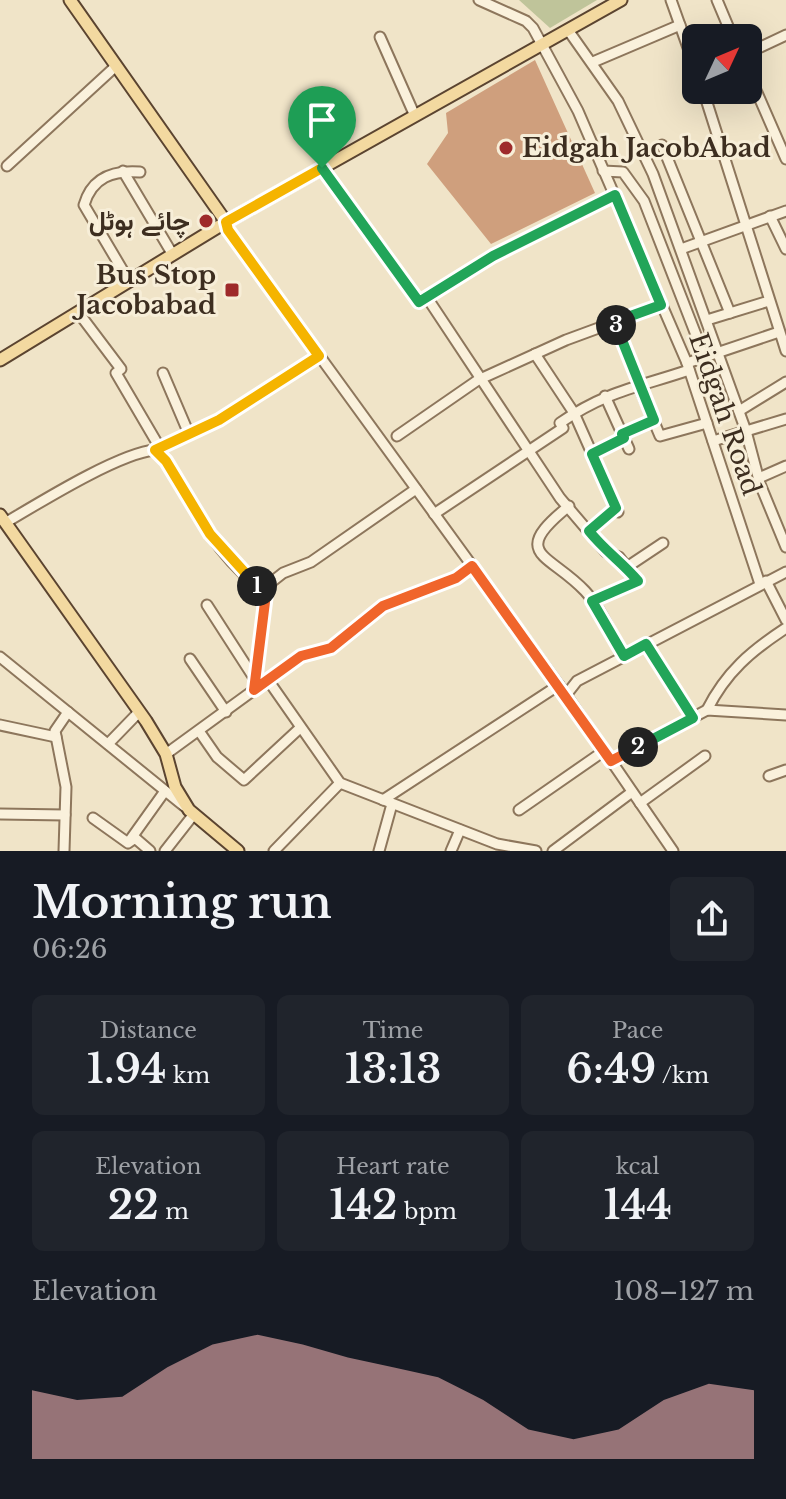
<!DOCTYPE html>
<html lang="en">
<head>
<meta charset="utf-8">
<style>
  body { margin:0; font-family:"Libre Baskerville",Vazirmatn,serif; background:#20242c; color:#f1f3f6; height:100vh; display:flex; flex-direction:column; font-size:30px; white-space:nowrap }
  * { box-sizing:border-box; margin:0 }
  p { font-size:26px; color:#9ea1a6 }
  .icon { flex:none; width:44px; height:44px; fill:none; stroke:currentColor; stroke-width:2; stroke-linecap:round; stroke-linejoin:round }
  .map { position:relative; height:851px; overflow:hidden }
  .details { display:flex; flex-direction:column; background:#171b24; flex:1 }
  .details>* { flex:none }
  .needle { width:52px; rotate:46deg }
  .buttons { position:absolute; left:682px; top:24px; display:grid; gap:16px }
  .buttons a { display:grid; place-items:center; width:80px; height:80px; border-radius:12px; background:#171b24; box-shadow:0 8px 32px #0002; font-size:40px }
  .pin { position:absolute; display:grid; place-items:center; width:68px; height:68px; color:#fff; margin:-82px -34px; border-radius:50% 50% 50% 0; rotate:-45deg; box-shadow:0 0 8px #0007 }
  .pin .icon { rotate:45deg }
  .km { position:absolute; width:40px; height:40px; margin:-20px; border-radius:50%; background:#222; color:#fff; font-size:22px; line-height:40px; text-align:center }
  .round { display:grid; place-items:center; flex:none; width:84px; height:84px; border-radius:12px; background:#20242c }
  .headline { display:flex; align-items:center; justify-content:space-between; height:136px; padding:0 32px }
  h1 { font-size:44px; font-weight:600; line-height:60px }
  .metrics { display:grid; grid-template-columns:repeat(3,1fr); gap:12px; height:136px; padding:8px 32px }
  .metrics div { display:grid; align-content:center; border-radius:12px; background:#20242c; text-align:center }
  .metrics b { font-size:40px; font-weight:600 }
  .metrics small { font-size:22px; font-weight:400 }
  .metrics p { font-size:22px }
  .chart { height:224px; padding:16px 32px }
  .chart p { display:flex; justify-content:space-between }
  .chart svg { width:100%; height:144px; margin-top:8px; fill:#cc999b; opacity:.7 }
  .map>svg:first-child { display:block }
</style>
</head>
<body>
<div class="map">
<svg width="786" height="851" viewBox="0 0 786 851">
  <rect width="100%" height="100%" fill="#f0e4c8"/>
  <polygon fill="#bfc49a" points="519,0 597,0 550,28"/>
  <polygon fill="#cf9f7d" points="535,60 595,193 491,244 427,164 448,133 446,113"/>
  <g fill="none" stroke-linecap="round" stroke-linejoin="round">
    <defs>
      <g id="minor">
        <polyline points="479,0 526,21 533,28 578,111 687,363 760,584"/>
        <polyline points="671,0 696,70"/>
        <polyline points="717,0 733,38"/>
        <polyline points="568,30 618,101 653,174 746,431 760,484 786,547"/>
        <polyline points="380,37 415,116"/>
        <polyline points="748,53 786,35"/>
        <polyline points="593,62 680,25"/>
        <polyline points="748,72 786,159"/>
        <polyline points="703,90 786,351"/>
        <polyline points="662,145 730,313"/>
        <polyline points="7,166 116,66"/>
        <polyline points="322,168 419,302 493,256 615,195"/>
        <polyline points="123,171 173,255"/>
        <polyline points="603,171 623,172 644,201 705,358"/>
        <polyline points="770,216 786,249"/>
        <polyline points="226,222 228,230 566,695 673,851"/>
        <polyline points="681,249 786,211"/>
        <path d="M129,281L84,205C92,177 113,170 140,172"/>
        <polyline points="428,299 560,498 606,552 619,557 638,581 592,601"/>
        <polyline points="78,312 121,369 116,373 160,448"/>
        <polyline points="707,320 769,301"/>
        <polyline points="614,322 640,383"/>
        <polyline points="535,354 574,413 618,512"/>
        <polyline points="687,363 779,332"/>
        <polyline points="163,373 189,434"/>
        <polyline points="638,384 660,436 707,423"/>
        <polyline points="605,396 629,449"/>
        <polyline points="739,411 786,382"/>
        <polyline points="622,434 654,420"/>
        <polyline points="397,436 478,380 566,340 661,305"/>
        <polyline points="713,441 786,419"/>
        <polyline points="155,450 219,420 319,356"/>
        <polyline points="592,454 624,438"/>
        <polyline points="759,478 786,466"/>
        <path d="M569,506C508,555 549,553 585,591C601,608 612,636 624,656"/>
        <path d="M434,514L563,428L560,423C606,391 639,387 689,370"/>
        <path d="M5,523C39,503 119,453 155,450C179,474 191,507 210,534C225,557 245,577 266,594L254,690L166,754"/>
        <polyline points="589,531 616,508"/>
        <polyline points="627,567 663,543"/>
        <polyline points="766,581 786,620"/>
        <polyline points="266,594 269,584 283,573 311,562 416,489"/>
        <polyline points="207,605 256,681"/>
        <polyline points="646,644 693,718"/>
        <polyline points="0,657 184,806"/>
        <polyline points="190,659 226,712"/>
        <polyline points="268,680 340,783 497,844 536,851"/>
        <polyline points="263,683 301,656 331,648 383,606 456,578 472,566"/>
        <polyline points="566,695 577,681 786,572"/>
        <path d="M707,710C726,672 751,651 786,628"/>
        <polyline points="0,725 56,737"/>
        <polyline points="199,731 217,757 244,780 300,728"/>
        <polyline points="108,744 139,712"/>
        <polyline points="611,761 707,710 786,715"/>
        <polyline points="769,776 786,770"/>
        <polyline points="383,800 559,685"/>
        <polyline points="640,803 705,756"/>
        <polyline points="519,810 604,751"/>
        <polyline points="0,814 65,815"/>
        <polyline points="93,818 128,843 135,838 150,851"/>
        <polyline points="130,840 165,791"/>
        <polyline points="64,851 66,787 55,731 68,712"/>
        <polyline points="165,851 194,814"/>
        <polyline points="274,851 340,783"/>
        <polyline points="379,851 392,804"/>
        <polyline points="451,851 460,830"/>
        <polyline points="553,851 632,792"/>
      </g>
      <g id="major">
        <polyline points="70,0 226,222"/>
        <polyline points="0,360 226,222 621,0"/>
        <polyline points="0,515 146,721 166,754 175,787 189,810 238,851"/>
      </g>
    </defs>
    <use href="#minor" stroke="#8d765c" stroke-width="13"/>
    <use href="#major" stroke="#5b4430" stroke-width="15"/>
    <use href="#minor" stroke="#faf1dc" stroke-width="9"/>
    <use href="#major" stroke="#f3d9a0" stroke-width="11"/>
  </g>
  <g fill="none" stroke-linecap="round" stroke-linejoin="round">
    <defs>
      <polyline id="split-1" points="257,586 210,534 166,461 155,450 219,420 319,356 228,230 226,222 322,168"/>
      <polyline id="split-2" points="257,586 266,594 254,690 301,656 331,648 383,606 456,578 472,566 611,761 638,747"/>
      <path id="split-3" d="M616,325L654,420L622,434L624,438L592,454L616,508L589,531C605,551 622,562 638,581L592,601L624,656L646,644L693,718L638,747"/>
      <polyline id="split-4" points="322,168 419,302 493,256 615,195 661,305 614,322 616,325"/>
    </defs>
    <use href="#split-1" stroke="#fff" stroke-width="16"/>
    <use href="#split-2" stroke="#fff" stroke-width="16"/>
    <use href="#split-3" stroke="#fff" stroke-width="16"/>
    <use href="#split-4" stroke="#fff" stroke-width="16"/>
    <use href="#split-1" stroke="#f5b400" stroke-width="10"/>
    <use href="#split-2" stroke="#f0652b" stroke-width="10"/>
    <use href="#split-3" stroke="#22a559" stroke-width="10"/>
    <use href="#split-4" stroke="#22a559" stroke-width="10"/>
  </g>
  <g fill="#9e2a2b" stroke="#f7eed8" stroke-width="3">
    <circle cx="506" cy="148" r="8"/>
    <circle cx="206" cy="221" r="8"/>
    <rect x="224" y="282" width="16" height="16" rx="4"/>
  </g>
  <g text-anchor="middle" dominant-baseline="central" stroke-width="6" stroke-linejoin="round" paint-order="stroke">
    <g font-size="26" font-weight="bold" fill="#3d2e20" stroke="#f7eed8" text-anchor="end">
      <text x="522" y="148" text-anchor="start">Eidgah JacobAbad</text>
      <text x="190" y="221">چائے ہوٹل</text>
      <text x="216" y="275">Bus Stop<tspan x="216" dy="30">Jacobabad</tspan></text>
    </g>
    <g font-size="26" fill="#3d2e20" stroke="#f7eed8">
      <text transform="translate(725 414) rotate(71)">Eidgah Road</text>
    </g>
  </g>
</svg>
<div class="buttons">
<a><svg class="needle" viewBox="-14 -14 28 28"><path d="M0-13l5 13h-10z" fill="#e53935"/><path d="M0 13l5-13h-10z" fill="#9ea1a6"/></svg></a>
</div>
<div class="pin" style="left:322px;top:168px;background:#1e9e55"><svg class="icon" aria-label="arrive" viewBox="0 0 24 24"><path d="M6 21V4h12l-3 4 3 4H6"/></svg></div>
<b class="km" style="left:257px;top:586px">1</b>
<b class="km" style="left:638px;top:747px">2</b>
<b class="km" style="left:616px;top:325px">3</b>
</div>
<section class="details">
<div class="headline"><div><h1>Morning run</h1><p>06:26</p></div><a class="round"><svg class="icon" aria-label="share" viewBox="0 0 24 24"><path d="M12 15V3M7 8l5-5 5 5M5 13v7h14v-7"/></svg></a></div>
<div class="metrics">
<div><p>Distance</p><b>1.94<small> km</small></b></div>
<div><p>Time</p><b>13:13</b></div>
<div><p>Pace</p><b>6:49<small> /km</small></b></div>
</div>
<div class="metrics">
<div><p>Elevation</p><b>22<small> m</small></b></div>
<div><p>Heart rate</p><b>142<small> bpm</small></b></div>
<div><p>kcal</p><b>144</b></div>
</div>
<div class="chart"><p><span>Elevation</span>108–127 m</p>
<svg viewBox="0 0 160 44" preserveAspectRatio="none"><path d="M0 44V23L10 26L20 25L30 16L40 9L50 6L60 9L70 13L80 16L90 19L100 26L110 35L120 38L130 35L140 26L150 21L160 23V44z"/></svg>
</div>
</section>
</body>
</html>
